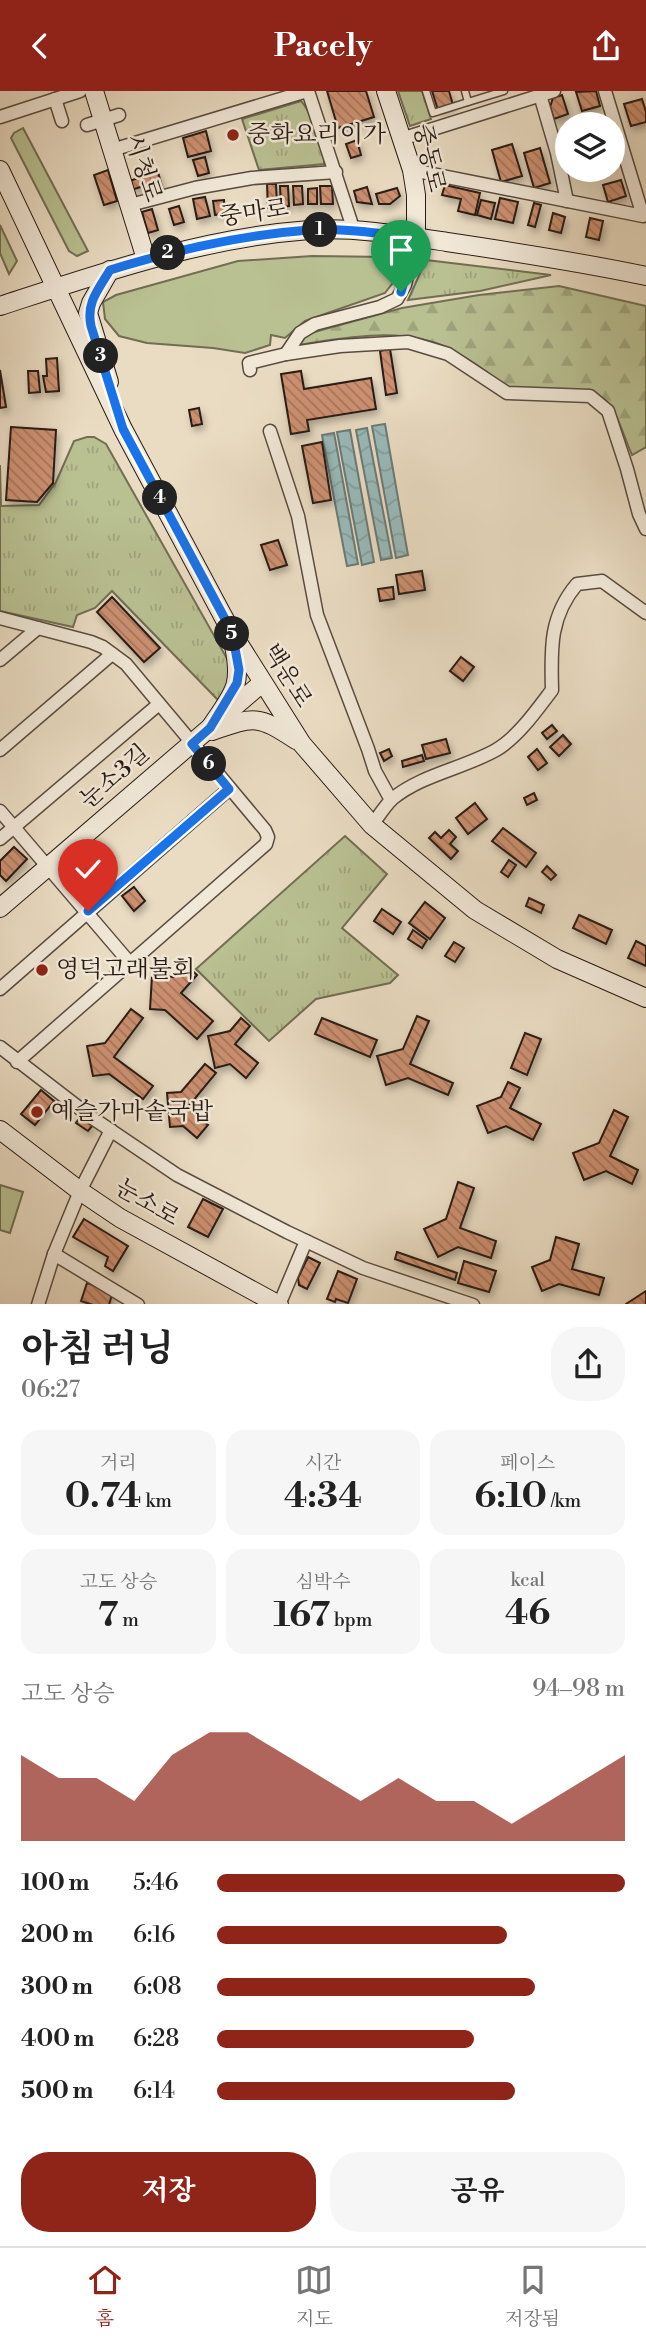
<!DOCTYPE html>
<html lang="ko">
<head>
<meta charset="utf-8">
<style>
  body { margin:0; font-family:"Libre Bodoni","Noto Serif KR",serif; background:#f6f6f6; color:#222; height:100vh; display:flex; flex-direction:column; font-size:26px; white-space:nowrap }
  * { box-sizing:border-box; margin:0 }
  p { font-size:23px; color:#767676 }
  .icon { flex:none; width:38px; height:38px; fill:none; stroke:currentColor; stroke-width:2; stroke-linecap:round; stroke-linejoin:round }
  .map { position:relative; height:1213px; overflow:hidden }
  .drawer { display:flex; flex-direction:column; background:#fff; flex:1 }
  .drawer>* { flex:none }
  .fabs { position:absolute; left:555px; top:21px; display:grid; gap:14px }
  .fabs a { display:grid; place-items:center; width:70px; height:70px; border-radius:50%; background:#fff; box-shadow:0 7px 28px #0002; font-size:35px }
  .pin { position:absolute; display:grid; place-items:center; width:60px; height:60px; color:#fff; margin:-72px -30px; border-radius:50% 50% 50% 0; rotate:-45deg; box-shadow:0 0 7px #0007 }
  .pin .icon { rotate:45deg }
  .km { position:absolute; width:35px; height:35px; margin:-18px; border-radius:50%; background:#222; color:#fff; font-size:19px; line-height:35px; text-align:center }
  .round { display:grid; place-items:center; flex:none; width:74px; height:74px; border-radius:28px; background:#f6f6f6 }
  .headline { display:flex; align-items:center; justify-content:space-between; height:119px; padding:0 21px }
  h1 { font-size:38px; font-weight:700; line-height:52px }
  .figures { display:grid; grid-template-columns:repeat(3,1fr); gap:10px; height:119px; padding:7px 21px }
  .figures div { display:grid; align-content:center; border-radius:18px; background:#f6f6f6; text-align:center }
  .figures b { font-size:35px; font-weight:700 }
  .figures small { font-size:19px; font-weight:400 }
  .figures p { font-size:19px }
  .chart { height:196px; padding:14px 21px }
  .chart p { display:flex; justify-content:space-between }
  .chart svg { width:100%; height:126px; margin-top:7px; fill:#8f2418; opacity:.7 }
  .action { display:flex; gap:14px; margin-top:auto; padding:14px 21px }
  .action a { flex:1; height:80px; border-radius:28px; background:#8f2418; color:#fff; font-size:28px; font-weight:700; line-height:80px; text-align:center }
  .action a+a { background:#f6f6f6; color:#222 }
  ul { padding:0 21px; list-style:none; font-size:23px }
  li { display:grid; grid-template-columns:112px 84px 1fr; align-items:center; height:52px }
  li i { height:18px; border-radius:9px; background:#8f2418 }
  header { display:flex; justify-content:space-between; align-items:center; height:91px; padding:0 21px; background:#8f2418; color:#fff; font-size:32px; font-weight:700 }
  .tab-bar { display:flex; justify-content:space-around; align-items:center; height:98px; border-top:2px solid #e0e0e0; background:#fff; font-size:19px; color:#767676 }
  .tab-bar a { display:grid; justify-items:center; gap:4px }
  .tab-bar .on { color:#8f2418 }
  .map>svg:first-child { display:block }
</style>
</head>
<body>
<header><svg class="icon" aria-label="back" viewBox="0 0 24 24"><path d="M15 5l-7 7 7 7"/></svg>Pacely<svg class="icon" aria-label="share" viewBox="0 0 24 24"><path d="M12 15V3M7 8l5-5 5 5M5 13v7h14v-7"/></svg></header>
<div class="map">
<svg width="646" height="1214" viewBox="0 0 646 1214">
  <defs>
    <pattern id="forest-firs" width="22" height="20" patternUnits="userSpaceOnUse" patternTransform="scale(1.75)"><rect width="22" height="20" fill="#b9c092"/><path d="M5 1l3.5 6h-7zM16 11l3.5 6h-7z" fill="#9fa47d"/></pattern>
    <pattern id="park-tufts" width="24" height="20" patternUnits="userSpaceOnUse" patternTransform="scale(1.75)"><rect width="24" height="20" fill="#b9c092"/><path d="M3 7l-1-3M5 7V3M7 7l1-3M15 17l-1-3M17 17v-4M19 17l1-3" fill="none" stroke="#9fa47d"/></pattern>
    <pattern id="water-waves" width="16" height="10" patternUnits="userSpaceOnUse" patternTransform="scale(1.75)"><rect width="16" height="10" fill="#99baba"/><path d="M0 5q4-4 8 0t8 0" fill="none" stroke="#849f9f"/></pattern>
    <pattern id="building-back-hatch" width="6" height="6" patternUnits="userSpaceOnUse" patternTransform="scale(1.75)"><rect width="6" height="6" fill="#cc9071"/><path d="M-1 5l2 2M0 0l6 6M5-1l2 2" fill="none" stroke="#a6755c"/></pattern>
    <filter id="shadow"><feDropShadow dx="2.5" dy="4.5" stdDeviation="3.5" flood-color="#0004"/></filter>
  </defs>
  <rect width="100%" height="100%" fill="#eadcc3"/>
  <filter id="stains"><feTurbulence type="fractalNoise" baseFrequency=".00286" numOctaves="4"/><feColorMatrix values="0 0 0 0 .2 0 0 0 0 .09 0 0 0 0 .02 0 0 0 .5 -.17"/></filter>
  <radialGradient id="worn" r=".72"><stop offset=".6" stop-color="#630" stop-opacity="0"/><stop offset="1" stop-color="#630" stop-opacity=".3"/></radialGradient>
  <g fill="#b9c092" stroke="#716e53" stroke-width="2">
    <polygon points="23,37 88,160 77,165 69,160 11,47 14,42"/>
    <polygon points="0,134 17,170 9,183 0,162"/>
    <polygon points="312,165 391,166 400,172 395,189 385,202 305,230 285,247 271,244 270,254 245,262 213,257 147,252 119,245 105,228 103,211 116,204 238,170"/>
    <polygon points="0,1094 23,1101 10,1142 0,1139"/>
  </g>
  <path fill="url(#forest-firs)" stroke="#716e53" stroke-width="2" d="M559,195L646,215V356L632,364C611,314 614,295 552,299C539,300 521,302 509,298C503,296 497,289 492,285C481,276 468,268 456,261C409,234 349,246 298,254L307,243L402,217L479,204Z"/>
  <g fill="url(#park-tufts)" stroke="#716e53" stroke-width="2">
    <polygon points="398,0 422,0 431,28 410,35"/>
    <path d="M301,10C311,20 326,59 324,73L259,79L242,28Z"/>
    <polygon points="426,169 551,184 480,200 408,209"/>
    <polygon points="87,346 94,346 106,353 234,580 226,602 218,609 112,500 95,517 77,524 73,536 0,520 0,374 1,415 39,414 56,391 74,350"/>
    <polygon points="345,745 387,783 342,837 398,884 390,892 316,908 269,950 196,878"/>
  </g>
  <g fill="url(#water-waves)" stroke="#6c7a78" stroke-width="2">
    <polygon points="385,333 408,464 396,467 372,335"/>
    <polygon points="367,337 392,467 381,469 356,339"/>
    <polygon points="350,339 374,471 362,474 337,341"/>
    <polygon points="334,342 358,473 347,475 322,344"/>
  </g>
  <g fill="url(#building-back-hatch)" stroke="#291b14" stroke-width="2" filter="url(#shadow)">
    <polygon points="327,0 366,0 374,26 338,37"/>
    <polygon points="432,0 449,0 453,14 438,19"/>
    <polygon points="596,0 600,15 582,20 576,1"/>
    <polygon points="562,4 568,23 554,28 550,16 553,7"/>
    <polygon points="642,8 646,21 646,31 631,35 624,13"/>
    <polygon points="206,40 211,60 188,66 183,47"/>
    <polygon points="357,49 361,64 351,67 346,53"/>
    <polygon points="512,53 522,85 501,91 492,59"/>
    <polygon points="540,57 550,92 534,97 524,62"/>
    <polygon points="205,66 209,82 198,85 193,69"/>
    <polygon points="108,79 117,110 104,114 94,84"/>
    <polygon points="158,81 163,99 147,104 144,95 131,99 129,90"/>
    <polygon points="621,89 626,105 608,111 603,94"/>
    <polygon points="267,93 276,93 277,116 268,117"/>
    <polygon points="445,94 480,102 475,124 458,120 461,108 442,104"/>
    <polygon points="280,95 288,95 289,115 281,116"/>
    <polygon points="293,95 302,95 303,113 294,114"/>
    <polygon points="320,95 332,95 333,113 321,113"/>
    <polygon points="367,96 372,113 357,111 354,100"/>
    <polygon points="317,97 317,113 308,113 308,98"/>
    <polygon points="397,97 400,105 390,113 379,113 376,103"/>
    <polygon points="205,106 210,125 197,128 193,108"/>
    <polygon points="500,107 518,111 513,132 495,128"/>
    <polygon points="224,109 225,123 215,124 213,110"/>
    <polygon points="481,109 495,112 491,128 477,124"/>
    <polygon points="534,112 541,114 535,136 528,134"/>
    <polygon points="179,115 184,131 174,134 169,118"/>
    <polygon points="152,118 158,139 148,142 142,121"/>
    <polygon points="553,122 565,126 561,142 549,139"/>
    <polygon points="590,127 603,130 599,149 586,146"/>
    <polygon points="390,258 397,302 386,304 380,260"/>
    <polygon points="57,267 59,300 46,301 43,285 47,285 46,268"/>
    <polygon points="0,279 6,316 0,317"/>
    <polygon points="28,280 38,280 40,301 29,302"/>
    <polygon points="301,280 304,298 371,287 376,318 307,329 309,340 291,343 281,283"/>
    <polygon points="199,317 202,333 192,335 189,319"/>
    <polygon points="11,336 56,339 53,392 37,411 6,409"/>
    <polygon points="322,351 331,409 313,412 302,355"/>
    <polygon points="278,449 287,474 270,479 261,454"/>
    <polygon points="422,480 425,499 399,503 396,484"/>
    <polygon points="393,496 394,508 380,510 378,498"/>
    <polygon points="112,506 160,557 144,571 97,521"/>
    <polygon points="461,566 474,576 463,590 450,580"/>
    <polygon points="552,634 557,640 547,648 542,642"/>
    <polygon points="563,644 571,653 559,665 550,656"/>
    <polygon points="446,648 450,662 426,668 422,654"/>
    <polygon points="389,658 392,665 384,670 380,662"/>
    <polygon points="537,658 547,672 538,679 528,666"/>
    <polygon points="422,664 424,670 403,676 402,670"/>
    <polygon points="534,702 537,709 527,714 524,707"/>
    <polygon points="475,712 487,728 468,743 456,727"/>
    <polygon points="503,737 536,762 526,776 492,750"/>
    <polygon points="449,739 456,746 450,753 458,760 451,768 429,747 435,741 441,747"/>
    <polygon points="14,756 27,768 6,790 0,784 0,770"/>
    <polygon points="509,769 516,774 508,786 501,781"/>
    <polygon points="547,775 556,784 551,789 542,781"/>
    <polygon points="134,796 145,810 134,820 122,805"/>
    <polygon points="529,807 544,814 541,822 526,815"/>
    <polygon points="425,811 445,827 430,848 409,832"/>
    <polygon points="382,818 401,831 393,843 374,830"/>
    <polygon points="579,824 612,839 606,853 573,837"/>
    <polygon points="413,839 427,849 422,857 408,848"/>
    <polygon points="636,850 646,855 646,875 628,867"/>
    <polygon points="454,851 464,857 455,871 445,865"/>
    <polygon points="185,873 197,884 181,902 213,930 197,948 165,919 150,918 152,885 174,886"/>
    <polygon points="131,918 143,927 114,966 153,995 143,1008 109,983 93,985 87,955 105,952"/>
    <polygon points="417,925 429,930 410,973 453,992 448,1004 408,987 386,994 377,965 403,958"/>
    <polygon points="241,927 250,935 235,953 258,972 246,987 230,973 215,977 208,945 230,940"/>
    <polygon points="322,927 377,949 370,966 315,943"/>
    <polygon points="525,942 541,948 527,984 511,977"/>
    <polygon points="205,973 216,982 187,1017 208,1034 197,1047 183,1035 170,1036 167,1002 181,1001"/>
    <polygon points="508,991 520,997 510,1017 541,1033 533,1049 506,1035 488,1042 477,1015 501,1006"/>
    <polygon points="41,999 54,1010 35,1034 21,1023"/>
    <polygon points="614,1019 628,1026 610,1065 638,1079 632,1093 606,1080 584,1089 573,1062 599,1052"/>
    <polygon points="80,1026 93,1034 88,1040 76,1032"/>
    <polygon points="458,1091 474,1097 460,1137 496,1150 491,1167 458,1156 438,1166 424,1138 446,1128"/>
    <polygon points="203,1108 223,1118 208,1146 188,1136"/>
    <polygon points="84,1128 128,1155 113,1180 105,1175 108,1166 73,1146"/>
    <polygon points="556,1146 579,1153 572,1178 604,1187 599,1204 559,1193 542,1200 532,1176 550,1169"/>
    <polygon points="397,1161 457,1182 455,1189 395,1168"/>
    <polygon points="308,1166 320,1172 307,1198 299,1194 298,1187"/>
    <polygon points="464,1170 496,1180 489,1201 458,1192"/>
    <polygon points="338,1180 357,1188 348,1212 336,1208 335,1211 327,1208"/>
    <polygon points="87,1192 113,1200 109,1214 93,1214 81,1210"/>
    <polygon points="646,1200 646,1214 626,1214 626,1213"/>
  </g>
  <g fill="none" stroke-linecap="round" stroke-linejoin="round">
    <defs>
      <g id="lane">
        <polyline points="426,0 433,22 468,11"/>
        <polyline points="465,0 468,11 504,0"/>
      </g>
      <g id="street">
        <polyline points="308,0 354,140"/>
        <polyline points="540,4 557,62 567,110"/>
        <polyline points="55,8 62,30"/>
        <polyline points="0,26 80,0"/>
        <polyline points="87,34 119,24"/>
        <polyline points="401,48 554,0"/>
        <polyline points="112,59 307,0"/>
        <polyline points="412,79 643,125 605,0"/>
        <polyline points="130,114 195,97 252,87 336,81"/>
        <polyline points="286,263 300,242 315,233 380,216 397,208 405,194 416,146"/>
        <polyline points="250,279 249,272 286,263 340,255 408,251 448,263 507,302 590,305 608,320 627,378 639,423 646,438"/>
        <polyline points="270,340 298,425 317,524 368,658 375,680 391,709"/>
        <polyline points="0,527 91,551 103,556 126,573 265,739 268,746 266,753 17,971"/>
        <polyline points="0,569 38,537"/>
        <polyline points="0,659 112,563"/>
        <polyline points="0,720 129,871"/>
        <path d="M372,734C378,726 385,715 392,708C423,683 462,678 496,659C518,646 536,620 552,599C551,559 549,526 577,493L602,490L646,522"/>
        <polyline points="0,748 159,613"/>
        <polyline points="0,898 229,698"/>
        <polyline points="0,956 91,1026 177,1084 287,1141 363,1177 473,1214"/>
        <polyline points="54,1163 138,1214"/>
        <polyline points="38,1214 54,1163 80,1100 111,1039"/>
        <polyline points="279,1214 306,1150"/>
      </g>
      <g id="secondary">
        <polyline points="94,0 146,168"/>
        <polyline points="386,0 412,79 416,104 416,146"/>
        <polyline points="0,79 123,338 232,542 302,653 372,734 475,819 557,868 646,907"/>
        <path d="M0,215C101,182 202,147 309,139C354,136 402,144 447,151C514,161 580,171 646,185"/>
        <polyline points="109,291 88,222 91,212 110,179"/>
        <path d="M234,555C243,598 232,603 210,637L212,640C255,625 258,624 296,649"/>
        <polyline points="0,817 262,592"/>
        <polyline points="0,1039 80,1100 120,1127 279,1214"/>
      </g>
    </defs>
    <use href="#lane" stroke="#594b40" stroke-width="9"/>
    <use href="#street" stroke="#594b40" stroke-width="15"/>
    <use href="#secondary" stroke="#291b14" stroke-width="20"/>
    <use href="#lane" stroke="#f1e8d8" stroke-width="6"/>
    <use href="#street" stroke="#f1e8d8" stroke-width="12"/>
    <use href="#secondary" stroke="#f1e8d8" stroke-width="18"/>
  </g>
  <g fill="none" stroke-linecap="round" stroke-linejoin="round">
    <defs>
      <path id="route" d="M88,820L229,698L192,653L210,637L237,592L239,579L232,541L123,338L91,235C86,212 98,199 110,179C175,159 241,144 309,139C345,137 381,143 416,146L401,201"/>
    </defs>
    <use href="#route" stroke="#fff" stroke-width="14"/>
    <use href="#route" stroke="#1a73e8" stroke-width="9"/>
  </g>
  <g fill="#8f2418" stroke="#f1e8d8" stroke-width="2.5">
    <circle cx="233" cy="44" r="7"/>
    <circle cx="42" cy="879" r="7"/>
    <circle cx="37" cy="1021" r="7"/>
  </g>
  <g text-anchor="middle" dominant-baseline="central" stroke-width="5" stroke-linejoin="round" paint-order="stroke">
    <g font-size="24" fill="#291b14" stroke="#f1e8d8" text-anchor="start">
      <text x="247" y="44">중화요리이가</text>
      <text x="56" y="879">영덕고래불회</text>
      <text x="51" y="1021">예슬가마솥국밥</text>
    </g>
    <g font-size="24" fill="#291b14" stroke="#f1e8d8">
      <text transform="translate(429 67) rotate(77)">중동로</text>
      <text transform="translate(143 77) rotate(72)">시청로</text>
      <text transform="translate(254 122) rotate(-8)">중마로</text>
      <text transform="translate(287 585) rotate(58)">백운로</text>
      <text transform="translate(115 686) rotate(-41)">눈소3길</text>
      <text transform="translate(147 1112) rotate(30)">눈소로</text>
    </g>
  </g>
  <rect width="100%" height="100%" filter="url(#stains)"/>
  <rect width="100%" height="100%" fill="url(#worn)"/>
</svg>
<div class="fabs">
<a><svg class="icon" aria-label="layers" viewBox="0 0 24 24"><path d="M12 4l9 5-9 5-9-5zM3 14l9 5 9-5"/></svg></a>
</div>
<div class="pin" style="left:401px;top:201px;background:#1e9e55"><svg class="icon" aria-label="arrive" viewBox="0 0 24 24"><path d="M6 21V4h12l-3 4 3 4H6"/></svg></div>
<div class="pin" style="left:88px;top:820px;background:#d93025"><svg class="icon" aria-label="check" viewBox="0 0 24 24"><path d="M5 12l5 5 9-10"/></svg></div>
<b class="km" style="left:320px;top:139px">1</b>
<b class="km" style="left:168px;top:162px">2</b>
<b class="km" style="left:101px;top:265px">3</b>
<b class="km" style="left:160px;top:407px">4</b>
<b class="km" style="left:232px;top:543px">5</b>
<b class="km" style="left:209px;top:673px">6</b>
</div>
<section class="drawer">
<div class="headline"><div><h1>아침 러닝</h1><p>06:27</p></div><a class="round"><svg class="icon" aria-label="share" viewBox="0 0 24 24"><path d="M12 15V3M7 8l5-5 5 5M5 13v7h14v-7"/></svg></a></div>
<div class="figures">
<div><p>거리</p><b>0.74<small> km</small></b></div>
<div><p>시간</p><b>4:34</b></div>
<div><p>페이스</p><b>6:10<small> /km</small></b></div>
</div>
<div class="figures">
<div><p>고도 상승</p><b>7<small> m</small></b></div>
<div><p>심박수</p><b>167<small> bpm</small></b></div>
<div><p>kcal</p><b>46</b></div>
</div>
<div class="chart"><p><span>고도 상승</span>94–98 m</p>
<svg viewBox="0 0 160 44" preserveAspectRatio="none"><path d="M0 44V14L10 22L20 22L30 30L40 14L50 6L60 6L70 14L80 22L90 30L100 22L110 30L120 30L130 38L140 30L150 22L160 14V44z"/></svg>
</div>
<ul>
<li><b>100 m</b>5:46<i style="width:100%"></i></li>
<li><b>200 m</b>6:16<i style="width:71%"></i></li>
<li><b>300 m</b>6:08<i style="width:78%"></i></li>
<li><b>400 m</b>6:28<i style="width:63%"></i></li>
<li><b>500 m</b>6:14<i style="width:73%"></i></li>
</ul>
<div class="action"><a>저장</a><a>공유</a></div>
</section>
<nav class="tab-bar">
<a class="on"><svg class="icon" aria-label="home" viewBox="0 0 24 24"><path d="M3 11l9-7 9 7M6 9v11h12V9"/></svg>홈</a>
<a><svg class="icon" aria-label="map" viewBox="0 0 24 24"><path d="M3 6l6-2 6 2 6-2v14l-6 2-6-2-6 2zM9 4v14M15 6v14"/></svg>지도</a>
<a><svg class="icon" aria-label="saved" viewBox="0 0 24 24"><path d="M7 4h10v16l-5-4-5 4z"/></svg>저장됨</a>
</nav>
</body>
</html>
